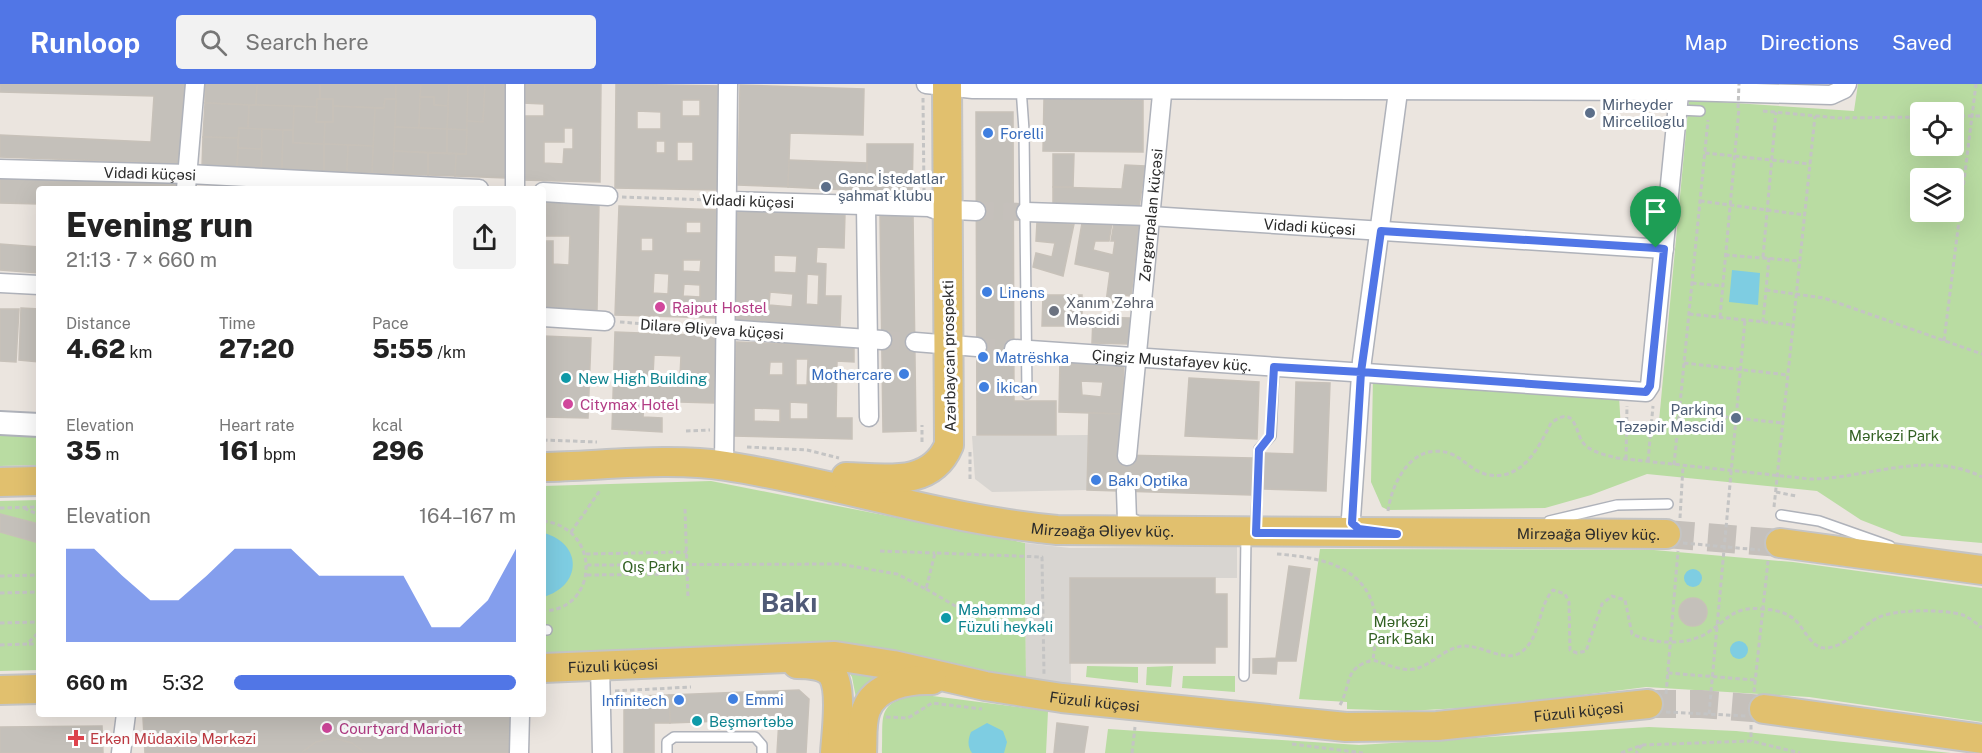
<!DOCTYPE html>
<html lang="en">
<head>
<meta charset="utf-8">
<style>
  body { margin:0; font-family:"Public Sans",sans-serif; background:#f2f2f2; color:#222; height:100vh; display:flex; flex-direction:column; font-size:22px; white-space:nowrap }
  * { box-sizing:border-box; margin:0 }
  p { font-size:20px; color:#767676 }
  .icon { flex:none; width:33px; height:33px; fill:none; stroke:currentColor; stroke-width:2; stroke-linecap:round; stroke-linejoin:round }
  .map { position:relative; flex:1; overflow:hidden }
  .side { position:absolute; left:36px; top:102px; width:510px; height:531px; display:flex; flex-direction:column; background:#fff; border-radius:6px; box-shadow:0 6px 24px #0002 }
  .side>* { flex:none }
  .controls { position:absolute; left:1910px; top:18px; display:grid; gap:12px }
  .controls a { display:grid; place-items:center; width:54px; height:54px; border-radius:6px; background:#fff; box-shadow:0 6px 24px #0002; font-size:30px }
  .pin { position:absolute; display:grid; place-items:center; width:51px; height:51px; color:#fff; margin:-62px -26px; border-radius:50% 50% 50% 0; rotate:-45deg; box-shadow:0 0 6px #0007 }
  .pin .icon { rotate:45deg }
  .round { display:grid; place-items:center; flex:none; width:63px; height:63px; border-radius:6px; background:#f2f2f2 }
  .overview { display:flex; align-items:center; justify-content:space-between; height:102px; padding:0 30px }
  h1 { font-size:33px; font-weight:800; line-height:45px }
  .stats { display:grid; grid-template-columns:repeat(3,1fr); gap:9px; height:102px; padding:6px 30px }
  .stats div { display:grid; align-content:center }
  .stats b { font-size:26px; font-weight:800 }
  .stats small { font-size:16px; font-weight:400 }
  .stats p { font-size:16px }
  .chart { height:168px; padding:12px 30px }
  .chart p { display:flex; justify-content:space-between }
  .chart svg { width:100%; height:108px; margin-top:6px; fill:#5176e6; opacity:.7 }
  ul { padding:0 30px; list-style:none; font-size:20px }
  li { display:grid; grid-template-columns:96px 72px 1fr; align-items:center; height:45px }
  li i { height:15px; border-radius:8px; background:#5176e6 }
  header { display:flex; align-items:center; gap:36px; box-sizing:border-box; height:84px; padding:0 30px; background:#5176e6; color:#fff }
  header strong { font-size:28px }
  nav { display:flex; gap:33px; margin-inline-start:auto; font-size:21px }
  .search { width:420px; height:54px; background:#f2f2f2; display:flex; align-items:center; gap:15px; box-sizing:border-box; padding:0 21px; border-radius:6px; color:#767676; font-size:22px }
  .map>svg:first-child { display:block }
</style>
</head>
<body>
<header>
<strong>Runloop</strong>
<div class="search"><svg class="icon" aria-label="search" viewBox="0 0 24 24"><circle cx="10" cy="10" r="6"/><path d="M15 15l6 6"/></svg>Search here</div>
<nav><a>Map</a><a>Directions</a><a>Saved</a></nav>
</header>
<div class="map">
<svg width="1982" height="669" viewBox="0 0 1982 669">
  <rect width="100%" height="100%" fill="#ebe5df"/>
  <g fill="#b9dca2" fill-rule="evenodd">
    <path d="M1858,0H1982V459L1902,452L1861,436L1817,407L1647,390L1591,411L1545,424L1388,426L1382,423L1371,398L1373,293L1619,312L1621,346L1658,348L1689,16L1854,27ZM1920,28H1953V62H1920ZM1920,94H1953V128H1920Z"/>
    <polygon points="0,350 39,352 39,381 0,382"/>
    <polygon points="711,397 1025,459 1026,596 543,570 543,402"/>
    <polygon points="39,416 39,586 0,587 0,417"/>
    <polygon points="1320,465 1654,466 1793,478 1982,504 1982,638 1809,613 1646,603 1497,622 1407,627 1347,625 1347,618 1299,615"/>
    <polygon points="1087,582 1138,583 1138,599 1086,593"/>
    <polygon points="1173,582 1171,603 1146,601 1147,583"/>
    <polygon points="847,585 899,588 857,619 852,593"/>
    <polygon points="1183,592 1235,592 1235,608 1182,604"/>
    <path d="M917,610L1048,627L1046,669H882C884,631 875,620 917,610Z"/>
    <polygon points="1649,643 1736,647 1951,669 1105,669 1108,645 1359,661"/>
  </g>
  <g fill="#d8d5d1">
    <polygon points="1089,351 1087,406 992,408 975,395 972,352"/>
    <polygon points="1025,459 1070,464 1237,462 1237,494 1070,494 1071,602 1026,596"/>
  </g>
  <g fill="#7ecde2">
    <polygon points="1732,186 1760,189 1758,221 1729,218"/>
    <path d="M544,449C583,460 582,502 543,513Z"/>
    <circle cx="1693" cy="494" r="9"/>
    <circle cx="1739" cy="566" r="9"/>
    <path d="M987,639L1003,647L1007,658L1004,669H972C967,662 968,655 971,648Z"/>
  </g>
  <g fill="#c4c0ba" stroke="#c7c1b9" stroke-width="1.5" fill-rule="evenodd">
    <polygon points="0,0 187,0 182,80 0,73 0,51 151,58 154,12 0,8"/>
    <polygon points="205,0 257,0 256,21 205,19"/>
    <polygon points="257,0 320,0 320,15 317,15 317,23 256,21"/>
    <polygon points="320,0 396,0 396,15 385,15 384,24 333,22 333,15 320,15"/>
    <polygon points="396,0 421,0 419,44 395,43"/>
    <polygon points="421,0 449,0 448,22 434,21 434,13 420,13"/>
    <polygon points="449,0 468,0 467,46 447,45"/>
    <polygon points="468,0 485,0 483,38 467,37"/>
    <polygon points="485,0 506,0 506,94 455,92 456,70 466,70 467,37 483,38"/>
    <path d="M524,0H601L600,98L522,96L524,32H544V20L523,19ZM564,44H573V65H564L563,80L544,79V58H564Z"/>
    <path d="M616,0L721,2L719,106L615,104ZM682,16H700V32H682ZM637,27L661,28V45H637ZM656,57H665V69H656ZM677,58H693V77H677Z"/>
    <polygon points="740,1 864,5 863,51 790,49 788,103 738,101"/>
    <polygon points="420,13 434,13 434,21 448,22 447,45 419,44"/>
    <polygon points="317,15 333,15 333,38 316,38"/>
    <polygon points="385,15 396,15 393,90 372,89 375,24 384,24"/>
    <polygon points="1044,15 1143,16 1143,68 1043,67"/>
    <polygon points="205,19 249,21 248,45 239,44 238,54 203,53"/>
    <polygon points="249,21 294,22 293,46 248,45"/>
    <polygon points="294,22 317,23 316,38 325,38 324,60 293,59"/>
    <polygon points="333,22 375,24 373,62 324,60 325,38 333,38"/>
    <polygon points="976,28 1013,28 1014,317 1056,317 1056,351 977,351"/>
    <polygon points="395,43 447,45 447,69 394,67"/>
    <polygon points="239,44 262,45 262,65 238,64"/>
    <polygon points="262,45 283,46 282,86 261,85"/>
    <polygon points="447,45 467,46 466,70 447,69"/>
    <polygon points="283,46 293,46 293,59 324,60 324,87 282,86"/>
    <polygon points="203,53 238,54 237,84 202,83"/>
    <polygon points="324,60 348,61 347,88 324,87"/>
    <polygon points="867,60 913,60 912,118 867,118"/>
    <polygon points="348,61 373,62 372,89 347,88"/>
    <polygon points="238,64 262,65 261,85 237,84"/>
    <polygon points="394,67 428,69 428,91 393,90"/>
    <polygon points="428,69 456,70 455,92 428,91"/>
    <polygon points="1053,70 1074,70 1073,103 1053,103"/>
    <polygon points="789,76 867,79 867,107 788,103"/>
    <polygon points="1125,81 1145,82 1139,124 1053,123 1053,103 1122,105"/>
    <polygon points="0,89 176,97 175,105 39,105 39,120 0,119"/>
    <polygon points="543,117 599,119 597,226 543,225 543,157 553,157 553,180 569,181 570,152 543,152"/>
    <path d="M619,122L719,126L716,234L615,231ZM686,138H701V149H686ZM641,154H653V167H641ZM683,176H701L700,188L683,187ZM654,189L669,190L668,210L653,209ZM684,200L700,201V213L683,212Z"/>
    <path d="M735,125L845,129L844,164L817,163L816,179L826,180L825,212H841L840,242L730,238ZM774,171L797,172L796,189L774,188ZM807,190L819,191L818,221L806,220ZM770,208L793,210L792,223L769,221Z"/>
    <polygon points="913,130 916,347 883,348 880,131"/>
    <polygon points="1037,138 1074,140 1063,192 1033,183 1036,169 1052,173 1055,159 1036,157"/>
    <polygon points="1082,139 1112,139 1109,157 1095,157 1093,166 1113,171 1115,157 1111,157 1114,139 1140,140 1131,212 1120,210 1118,219 1106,218 1110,188 1075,180"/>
    <polygon points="0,160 39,163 39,189 0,186"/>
    <polygon points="1043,211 1082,211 1082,242 1042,242"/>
    <polygon points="21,224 39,225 39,278 19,276"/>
    <polygon points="0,225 19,225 16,278 0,277"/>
    <polygon points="1093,233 1130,234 1129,260 1092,259"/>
    <path d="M615,248L717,252L714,319L644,317L643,333L662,334V348L612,345ZM654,271L681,272L680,292L653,291Z"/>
    <polygon points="543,252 591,254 588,334 543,333"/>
    <path d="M736,258L854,262V278L837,277L836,334H852V355L734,352ZM796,275H808L807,301H796ZM770,278H783V291H769ZM790,318L808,319V335H790ZM754,324L780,325V338L754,337Z"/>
    <path d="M1060,276L1124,280L1122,330L1059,328ZM1081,297L1103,298L1101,313L1082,311Z"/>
    <polygon points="1189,294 1259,298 1257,355 1185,352"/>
    <polygon points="1296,298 1330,299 1326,407 1264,405 1265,369 1294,370"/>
    <polygon points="1089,329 1122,330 1120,371 1252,374 1251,411 1087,406"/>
    <polygon points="0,430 39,440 39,459 0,448"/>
    <polygon points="1289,482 1310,485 1296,577 1277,577 1276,590 1253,589 1253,575 1276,574"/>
    <polygon points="1070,494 1215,494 1215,510 1227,510 1227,563 1215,563 1215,579 1070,579"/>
    <circle cx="1693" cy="528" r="14"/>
    <polygon points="799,606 809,615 806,669 777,669 779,635 670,639 669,611"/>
    <polygon points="669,611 670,639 654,639 654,669 624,669 624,626 637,612"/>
    <polygon points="223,630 510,630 510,669 365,669 352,659 333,654 316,658 301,669 145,669 143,634"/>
    <polygon points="1057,639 1088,643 1084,669 1054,669"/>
    <polygon points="102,642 103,669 0,669 0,643"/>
    <polygon points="333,654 352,659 365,669 301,669 316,658"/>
  </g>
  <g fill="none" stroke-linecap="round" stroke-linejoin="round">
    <g stroke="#c5c0bb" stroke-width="18" stroke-dasharray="18 9" stroke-linecap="butt">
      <polyline points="976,127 1026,128"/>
      <polyline points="882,256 915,258"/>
      <polyline points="977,263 1014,265"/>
      <polyline points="1126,407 1127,372"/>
    </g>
    <g stroke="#c5c0bb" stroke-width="28" stroke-dasharray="28 14" stroke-linecap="butt">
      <polyline points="1666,450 1780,459"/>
      <polyline points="1648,620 1701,620 1764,625"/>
    </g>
    <defs>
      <g id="service">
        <polyline points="1021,4 1024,46 1027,310"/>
        <polyline points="1678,26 1700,27"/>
        <polyline points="1781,431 1819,437 1890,462"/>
        <polyline points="1549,437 1617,421 1668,420"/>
        <polyline points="1256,444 1259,365 1271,352 1274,283"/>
        <polyline points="543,546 547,546"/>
        <polyline points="1244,592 1246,452"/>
        <polyline points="667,669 667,658 674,653 755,653 762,661 762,669"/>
      </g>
      <g id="minor">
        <polyline points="515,0 515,105"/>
        <polyline points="926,0 973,5 1680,7 1831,11 1844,5 1847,0"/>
        <path id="s1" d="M0,85L188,90L479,105"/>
        <polyline points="186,105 195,0"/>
        <polyline points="543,108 608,112"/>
        <polyline points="947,114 954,126 976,127"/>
        <polyline points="726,117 929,123 943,128 948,135"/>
        <polyline points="866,122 869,333"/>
        <path id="s2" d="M1026,128L1150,132L1664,165"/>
        <polyline points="0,199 39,201"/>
        <polyline points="543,233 605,237"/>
        <polyline points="726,245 882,256"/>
        <polyline points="915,258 977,263"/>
        <path id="s3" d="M1014,265L1646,308L1650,302L1680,0"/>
        <path id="s4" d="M1127,372L1163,0"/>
        <polyline points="724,382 728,0"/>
        <polyline points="1126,407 1127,436 1143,445"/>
        <polyline points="1369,447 1354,443 1351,434 1362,277 1399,0"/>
        <polyline points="600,582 602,669"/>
        <polyline points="121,669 126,630"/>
        <polyline points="519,669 520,630"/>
      </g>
      <polyline id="tertiary" points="0,339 39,341"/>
      <g id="primary">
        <path id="s5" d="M543,383C600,382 670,373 726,382C837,399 945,436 1057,446L1666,450"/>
        <path d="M846,393C884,394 931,404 949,361L947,0"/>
        <polyline points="0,398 39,397"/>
        <polyline points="1780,459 1982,486"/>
        <path d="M797,580C808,580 824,581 832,590C843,606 836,650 835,669"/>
        <path id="s6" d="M543,584L835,572L893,581L985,602L1062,614L1346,643L1437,642L1648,620"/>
        <polyline points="0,606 39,605"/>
        <polyline points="1764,625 1982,655"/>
        <path d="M862,669C863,655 861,639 866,626C875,601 909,595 932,596"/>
      </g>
    </defs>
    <use href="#service" stroke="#afb2ba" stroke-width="12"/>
    <use href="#minor" stroke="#afb2ba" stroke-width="21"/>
    <use href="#tertiary" stroke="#afb2ba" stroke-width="26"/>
    <use href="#primary" stroke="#c4c4c4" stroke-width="32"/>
    <g stroke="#c4c4c4" stroke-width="3" stroke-dasharray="4.5 3" stroke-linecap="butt">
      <polyline points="923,14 924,109"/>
      <polyline points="1763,27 1838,34 1920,33"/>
      <polyline points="1953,32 1982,32"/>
      <polyline points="1705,69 1810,80"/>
      <polyline points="622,113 711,116"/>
      <polyline points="1700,117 1805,131"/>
      <polyline points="1725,171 1800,177"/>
      <polyline points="1763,173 1776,28"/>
      <polyline points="1692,199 1723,202"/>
      <polyline points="1766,206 1824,214 1982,270"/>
      <polyline points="1689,230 1793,241"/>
      <polyline points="1720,233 1739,24"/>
      <polyline points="620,238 712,245"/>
      <polyline points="1763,238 1769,174"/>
      <polyline points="1944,257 1976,0"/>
      <polyline points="1684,279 1788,291"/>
      <polyline points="1679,328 1783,339"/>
      <polyline points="686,347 710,346"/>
      <polyline points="543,356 597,358"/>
      <polyline points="922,358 922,341"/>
      <polyline points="747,363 807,366 839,374"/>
      <polyline points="970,368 970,396"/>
      <polyline points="1626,375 1627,322"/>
      <polyline points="1648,377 1653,322"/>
      <polyline points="1674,381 1708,36"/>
      <polyline points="1776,408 1796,412"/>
      <polyline points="1774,423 1815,32"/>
      <polyline points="0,424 39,423"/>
      <polyline points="24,424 39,431"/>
      <polyline points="685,425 688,515"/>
      <path d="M1388,427C1392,398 1412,358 1449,369C1463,374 1471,386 1485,390C1521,399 1538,365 1551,339C1578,319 1574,351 1585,361C1594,369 1606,371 1617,374L1810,395C1867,395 1927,365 1982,393"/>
      <polyline points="1680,434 1683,382"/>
      <path d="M543,437C602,444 599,526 543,527"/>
      <polyline points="571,448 601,405"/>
      <polyline points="1683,459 1760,466"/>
      <polyline points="880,467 935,469"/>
      <polyline points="586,470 687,468"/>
      <path d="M1277,470C1316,473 1363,480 1374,525C1378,541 1375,560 1373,576C1386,580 1405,589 1418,584C1434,579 1446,563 1464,562C1480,561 1503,577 1518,570C1541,558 1537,523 1553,506L1565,510L1569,518L1570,566L1577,569L1586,567L1602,520L1612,512L1625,516L1632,550C1653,560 1687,562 1707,549C1730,534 1733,522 1764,525C1775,526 1785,528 1794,535C1804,543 1811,565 1826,564C1845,563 1861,543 1877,534C1894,525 1944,525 1963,531C1970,534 1976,539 1982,544"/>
      <polyline points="587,481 839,480 897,490 926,505 935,469 1042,473 1044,591"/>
      <polyline points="587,491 687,490"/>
      <polyline points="0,492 39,491"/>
      <polyline points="926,505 957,523 1043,526"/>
      <polyline points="0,509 39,508"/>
      <polyline points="0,539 39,538"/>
      <polyline points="29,560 39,560"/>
      <polyline points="0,561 27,560 39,548"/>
      <polyline points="1668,589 1755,596"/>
      <polyline points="615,607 691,603"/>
      <polyline points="1754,608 1768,477"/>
      <polyline points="1666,610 1678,467"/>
      <path d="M1340,621C1352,599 1343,584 1373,576"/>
      <polyline points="1666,628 1746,632"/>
      <polyline points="1709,630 1745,236"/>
      <polyline points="886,633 908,634 932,619 982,625"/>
      <polyline points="1751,641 1751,657"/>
      <polyline points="1292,660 1363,669"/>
      <polyline points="1642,661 1751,657 1800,669"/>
      <polyline points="1132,669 1135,643"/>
      <polyline points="1621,669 1642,661 1636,669"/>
    </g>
    <use href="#service" stroke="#fff" stroke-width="9"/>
    <use href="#minor" stroke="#fff" stroke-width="18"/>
    <use href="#tertiary" stroke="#fff" stroke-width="22"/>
    <use href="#primary" stroke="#e1c06e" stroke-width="28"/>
    <polyline stroke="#c4c4c4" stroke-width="3" stroke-dasharray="4.5 3" stroke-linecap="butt" points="1738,24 1739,0"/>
  </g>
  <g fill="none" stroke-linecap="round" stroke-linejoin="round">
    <defs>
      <polyline id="route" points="1656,164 1381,147 1361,288 1274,283 1270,352 1259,366 1256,449 1397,450 1359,445 1352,439 1361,288 1646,308 1650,302 1664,165 1656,164"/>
    </defs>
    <use href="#route" stroke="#fff" stroke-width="12"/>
    <use href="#route" stroke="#5176e6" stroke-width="8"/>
  </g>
  <g fill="#5c6f8a" stroke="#fff" stroke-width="2">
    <circle cx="1590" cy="29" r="6"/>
    <circle cx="826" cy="103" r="6"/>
    <circle cx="1736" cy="334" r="6"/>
  </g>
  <g fill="#3f7fe0" stroke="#fff" stroke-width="2">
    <circle cx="988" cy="49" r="6"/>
    <circle cx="987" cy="208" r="6"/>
    <circle cx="983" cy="273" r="6"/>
    <circle cx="904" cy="290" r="6"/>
    <circle cx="984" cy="303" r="6"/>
    <circle cx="1096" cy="396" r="6"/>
    <circle cx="733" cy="615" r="6"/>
    <circle cx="679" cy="616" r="6"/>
  </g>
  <g fill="#d1479c" stroke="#fff" stroke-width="2">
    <circle cx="660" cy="223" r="6"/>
    <circle cx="568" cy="320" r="6"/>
    <circle cx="327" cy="644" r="6"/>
  </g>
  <circle fill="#6b7280" stroke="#fff" stroke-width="2" cx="1054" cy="227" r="6"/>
  <g fill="#0f9aa8" stroke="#fff" stroke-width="2">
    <circle cx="566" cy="294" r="6"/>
    <circle cx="946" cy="534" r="6"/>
    <circle cx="697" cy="637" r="6"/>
  </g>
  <path fill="#e0444e" stroke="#fff" stroke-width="2" d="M73 645h6v6h6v6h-6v6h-6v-6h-6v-6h6z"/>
  <g text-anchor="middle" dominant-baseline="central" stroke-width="6" stroke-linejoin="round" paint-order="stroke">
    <g font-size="15" fill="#4e5e75" stroke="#fff" text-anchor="start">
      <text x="1602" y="20">Mirheyder<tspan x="1602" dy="17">Mirceliloglu</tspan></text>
      <text x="838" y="94">Gənc İstedatlar<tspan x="838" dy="17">şahmat klubu</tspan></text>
      <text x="1724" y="325" text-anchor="end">Parkinq<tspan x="1724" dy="17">Təzəpir Məscidi</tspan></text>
    </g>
    <g font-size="15" fill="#366cbe" stroke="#fff" text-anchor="start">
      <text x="1000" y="49">Forelli</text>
      <text x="999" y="208">Linens</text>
      <text x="995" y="273">Matrëshka</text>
      <text x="892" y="290" text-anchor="end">Mothercare</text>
      <text x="996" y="303">İkican</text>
      <text x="1108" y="396">Bakı Optika</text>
      <text x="745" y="615">Emmi</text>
      <text x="667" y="616" text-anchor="end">Infinitech</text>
    </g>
    <g font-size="15" fill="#2b2b2b" stroke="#fff">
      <text stroke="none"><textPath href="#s1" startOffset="150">Vidadi küçəsi</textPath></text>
      <text transform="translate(748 117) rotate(2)">Vidadi küçəsi</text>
      <text stroke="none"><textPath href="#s4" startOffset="242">Zərgərpalan küçəsi</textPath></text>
      <text stroke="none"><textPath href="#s2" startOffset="284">Vidadi küçəsi</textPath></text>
      <text transform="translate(712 245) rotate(4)">Dilarə Əliyeva küçəsi</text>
      <text transform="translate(949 272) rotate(-91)">Azərbaycan prospekti</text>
      <text stroke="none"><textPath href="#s3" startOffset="158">Çingiz Mustafayev küç.</textPath></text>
      <text stroke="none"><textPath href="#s5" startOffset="566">Mirzəağa Əliyev küç.</textPath></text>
      <text stroke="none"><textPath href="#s5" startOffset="1052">Mirzəağa Əliyev küç.</textPath></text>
      <text stroke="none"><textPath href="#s6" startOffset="70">Füzuli küçəsi</textPath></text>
      <text stroke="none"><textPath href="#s6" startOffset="556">Füzuli küçəsi</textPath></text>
      <text stroke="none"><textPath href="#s6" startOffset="1042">Füzuli küçəsi</textPath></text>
    </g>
    <g font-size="15" fill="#5b616d" stroke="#fff" text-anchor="start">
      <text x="1066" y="218">Xanım Zəhra<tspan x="1066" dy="17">Məscidi</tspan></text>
    </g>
    <g font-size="15" fill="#b23c85" stroke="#fff" text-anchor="start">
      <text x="672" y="223">Rajput Hostel</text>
      <text x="580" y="320">Citymax Hotel</text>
      <text x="339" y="644">Courtyard Mariott</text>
    </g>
    <g font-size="15" fill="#0d838f" stroke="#fff" text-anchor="start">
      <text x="578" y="294">New High Building</text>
      <text x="958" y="525">Məhəmməd<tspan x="958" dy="17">Füzuli heykəli</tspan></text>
      <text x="709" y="637">Beşmərtəbə</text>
    </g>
    <g font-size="15" fill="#336123" stroke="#fff">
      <text x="1894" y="351">Mərkəzi Park</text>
      <text x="653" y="482">Qış Parkı</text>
      <text x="1401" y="537">Mərkəzi<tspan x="1401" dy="17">Park Bakı</tspan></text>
    </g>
    <g font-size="15" fill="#be3a42" stroke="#fff" text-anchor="start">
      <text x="90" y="654">Erkən Müdaxilə Mərkəzi</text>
    </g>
    <g font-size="27" font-weight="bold" fill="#505a77" stroke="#fff">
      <text x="789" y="518">Bakı</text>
    </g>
  </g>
</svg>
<div class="controls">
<a><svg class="icon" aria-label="locate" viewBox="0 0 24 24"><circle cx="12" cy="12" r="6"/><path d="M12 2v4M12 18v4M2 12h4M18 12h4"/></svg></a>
<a><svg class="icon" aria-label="layers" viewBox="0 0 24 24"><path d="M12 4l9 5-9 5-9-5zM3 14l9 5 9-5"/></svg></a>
</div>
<div class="pin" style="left:1656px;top:164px;background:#1e9e55"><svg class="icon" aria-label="arrive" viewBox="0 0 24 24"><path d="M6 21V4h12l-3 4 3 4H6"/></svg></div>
<section class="side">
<div class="overview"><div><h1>Evening run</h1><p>21:13 · 7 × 660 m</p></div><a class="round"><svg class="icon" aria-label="share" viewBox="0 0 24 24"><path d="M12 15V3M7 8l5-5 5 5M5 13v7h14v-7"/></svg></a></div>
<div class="stats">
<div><p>Distance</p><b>4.62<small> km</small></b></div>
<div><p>Time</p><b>27:20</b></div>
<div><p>Pace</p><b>5:55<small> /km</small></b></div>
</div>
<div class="stats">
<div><p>Elevation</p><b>35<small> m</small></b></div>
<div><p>Heart rate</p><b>161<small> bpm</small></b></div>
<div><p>kcal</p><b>296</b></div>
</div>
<div class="chart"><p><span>Elevation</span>164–167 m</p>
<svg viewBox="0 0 160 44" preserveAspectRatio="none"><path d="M0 44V6L10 6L20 17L30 27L40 27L50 17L60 6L70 6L80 6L90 17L100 17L110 17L120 17L130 38L140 38L150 27L160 6V44z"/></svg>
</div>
<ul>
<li><b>660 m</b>5:32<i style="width:100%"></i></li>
</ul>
</section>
</div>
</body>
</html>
